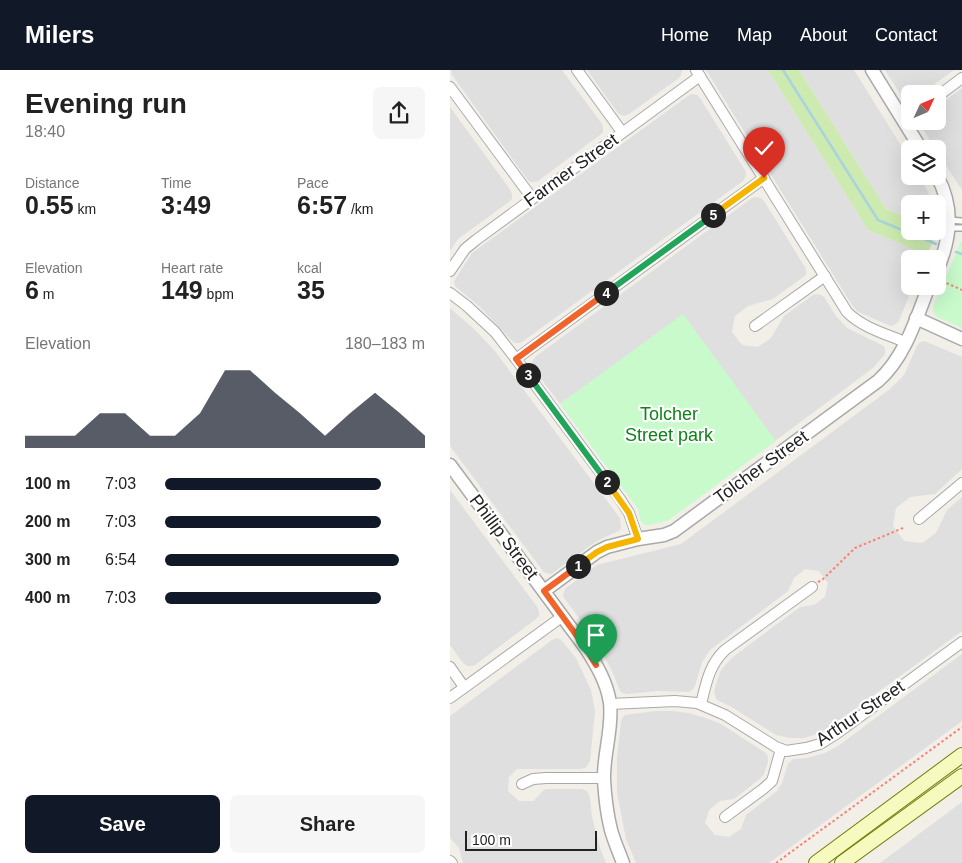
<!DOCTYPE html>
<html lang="en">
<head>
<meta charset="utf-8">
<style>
  body { margin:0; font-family:Helvetica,sans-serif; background:#f6f6f6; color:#222; height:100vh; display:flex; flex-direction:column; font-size:19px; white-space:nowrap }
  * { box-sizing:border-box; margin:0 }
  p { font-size:16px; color:#767676 }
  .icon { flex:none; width:28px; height:28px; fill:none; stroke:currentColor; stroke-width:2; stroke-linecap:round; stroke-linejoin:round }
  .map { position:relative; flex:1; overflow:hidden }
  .drawer { display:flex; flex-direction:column; background:#fff; width:450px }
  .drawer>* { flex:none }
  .needle { width:32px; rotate:46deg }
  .tools { position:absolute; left:451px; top:15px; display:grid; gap:10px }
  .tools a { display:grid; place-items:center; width:45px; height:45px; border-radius:8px; background:#fff; box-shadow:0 5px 20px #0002; font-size:25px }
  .scale { position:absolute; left:15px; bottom:12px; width:132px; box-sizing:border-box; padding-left:5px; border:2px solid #222; border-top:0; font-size:14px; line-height:18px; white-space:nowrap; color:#222; -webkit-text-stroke:4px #fff; paint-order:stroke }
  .pin { position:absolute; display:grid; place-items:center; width:42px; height:42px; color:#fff; margin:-51px -21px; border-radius:50% 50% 50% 0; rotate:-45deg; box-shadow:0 0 5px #0007 }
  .pin .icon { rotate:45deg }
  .km { position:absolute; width:25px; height:25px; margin:-12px; border-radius:50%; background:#222; color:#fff; font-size:14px; line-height:25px; text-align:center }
  .round { display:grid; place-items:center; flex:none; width:52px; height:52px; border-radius:8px; background:#f6f6f6 }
  .overview { display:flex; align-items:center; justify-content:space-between; height:85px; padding:0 25px }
  h1 { font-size:28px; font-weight:800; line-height:38px }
  .figures { display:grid; grid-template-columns:repeat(3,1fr); gap:8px; height:85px; padding:5px 25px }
  .figures div { display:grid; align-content:center }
  .figures b { font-size:25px; font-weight:800 }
  .figures small { font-size:14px; font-weight:400 }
  .figures p { font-size:14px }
  .chart { height:140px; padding:10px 25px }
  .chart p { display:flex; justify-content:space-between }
  .chart svg { width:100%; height:90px; margin-top:5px; fill:#111827; opacity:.7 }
  .action { display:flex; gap:10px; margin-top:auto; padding:10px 25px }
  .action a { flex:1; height:58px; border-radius:8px; background:#111827; color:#fff; font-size:20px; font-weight:800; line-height:58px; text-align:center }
  .action a+a { background:#f6f6f6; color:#222 }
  ul { padding:0 25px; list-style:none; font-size:16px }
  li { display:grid; grid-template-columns:80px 60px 1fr; align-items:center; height:38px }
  li i { height:12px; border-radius:6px; background:#111827 }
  header { display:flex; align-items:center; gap:30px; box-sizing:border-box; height:70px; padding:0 25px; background:#111827; color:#fff }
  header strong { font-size:24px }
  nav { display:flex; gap:28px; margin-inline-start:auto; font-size:18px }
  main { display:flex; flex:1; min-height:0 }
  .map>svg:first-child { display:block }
</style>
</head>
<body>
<header>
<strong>Milers</strong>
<nav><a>Home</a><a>Map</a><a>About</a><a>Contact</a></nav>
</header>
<main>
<section class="drawer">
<div class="overview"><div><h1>Evening run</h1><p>18:40</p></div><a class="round"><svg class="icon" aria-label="share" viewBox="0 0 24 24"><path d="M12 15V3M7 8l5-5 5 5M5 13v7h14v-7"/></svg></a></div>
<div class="figures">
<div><p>Distance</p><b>0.55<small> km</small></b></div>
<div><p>Time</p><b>3:49</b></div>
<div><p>Pace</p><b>6:57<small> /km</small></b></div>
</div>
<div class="figures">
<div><p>Elevation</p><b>6<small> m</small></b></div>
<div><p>Heart rate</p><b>149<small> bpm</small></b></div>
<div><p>kcal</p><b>35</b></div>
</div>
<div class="chart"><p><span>Elevation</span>180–183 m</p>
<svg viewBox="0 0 160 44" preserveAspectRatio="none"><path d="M0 44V38L10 38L20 38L30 27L40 27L50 38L60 38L70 27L80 6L90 6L100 17L110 27L120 38L130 27L140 17L150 27L160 38V44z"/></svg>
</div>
<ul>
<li><b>100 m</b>7:03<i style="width:83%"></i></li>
<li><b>200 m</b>7:03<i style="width:83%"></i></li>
<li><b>300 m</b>6:54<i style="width:90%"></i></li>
<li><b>400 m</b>7:03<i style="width:83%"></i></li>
</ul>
<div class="action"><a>Save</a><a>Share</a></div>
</section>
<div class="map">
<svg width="512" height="793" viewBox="0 0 512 793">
  <rect width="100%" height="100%" fill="#f2efe9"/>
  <g fill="#e0dfdf">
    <polygon points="1,0 112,0 152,54 153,58 153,62 150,65 88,111 84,112 80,112 77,109 2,5"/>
    <polygon points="137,0 232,0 232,1 231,5 229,8 179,44 175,46 171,45 168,43"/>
    <polygon points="256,0 318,0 418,160 477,185 475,189 460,189 460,216 463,216 449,251 446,254 442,256 438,255 413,244 407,241 402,235"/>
    <polygon points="349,0 404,0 460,90 460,106 470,106 479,124 481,134 460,134 460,149 436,139"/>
    <polygon points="435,0 504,0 471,24 460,24 460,31 455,30 452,27"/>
    <polygon points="512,18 512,120 488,83 488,79 485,79 470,54 470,51 488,51 488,36"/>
    <polygon points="242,24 247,25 250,28 295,100 296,104 295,108 293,111 72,272 69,273 65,273 61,270 30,237 5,216 4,212 6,208 22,183 238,26"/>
    <polygon points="0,37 61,121 62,125 62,129 59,132 8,169 0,181"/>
    <polygon points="306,127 311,128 314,131 355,197 356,201 356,205 323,229 298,236 285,246 282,262 292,275 308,277 321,268 334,246 363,225 367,224 371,225 374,227 386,246 397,258 434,276 435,280 435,284 423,298 325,371 233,245 110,334 83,298 82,292 85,287 302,128"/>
    <polygon points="0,238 24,259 44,280 170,448 171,458 169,461 153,468 141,475 104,502 101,504 96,503 93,501 0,376"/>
    <polygon points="473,271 477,272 512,287 512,399 485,424 460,427 446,438 443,456 454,471 472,473 486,463 497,440 512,427 512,561 380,657 368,664 354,668 340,668 326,665 280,636 269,631 266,629 264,621 270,602 276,594 283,587 350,537 364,535 375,527 378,513 369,501 355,499 344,508 338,521 260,580 252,592 245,616 243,619 239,622 208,621 178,624 173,623 170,621 162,601 148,574 115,529 113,526 114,521 116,518 147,495 231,474 440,319 454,305 467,276 469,273"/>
    <polygon points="0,420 88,538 89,542 89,546 86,549 25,595 21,596 17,596 13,593 0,575"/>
    <polygon points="106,568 110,569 113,572 126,588 141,620 145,641 140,691 138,695 135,698 131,699 67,699 59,707 58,721 69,731 83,731 95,719 131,719 135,720 138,723 140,727 142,747 150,778 156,793 13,793 9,778 0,768 0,646 102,570"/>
    <polygon points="512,584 512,651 319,793 186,793 176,769 167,723 167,687 171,652 172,648 175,645 205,641 222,641 239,643 256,648 271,654 316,683 318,687 318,692 314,704 311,708 284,729 270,731 259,740 255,753 265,765 279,767 291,759 296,745 327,721 332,713 338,694 343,689 357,688 375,683 388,676"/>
    <polygon points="512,732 512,793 430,793"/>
  </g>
  <polygon fill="#cdebb0" points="318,0 349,0 436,139 460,149 460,161 487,161 477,185 418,160"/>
  <g fill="#c8facc">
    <path d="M511,171H512V258L487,247C483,244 483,242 483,237Z"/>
    <polygon points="233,244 326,371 219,450 200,455 194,455 190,449 188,439 110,334"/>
  </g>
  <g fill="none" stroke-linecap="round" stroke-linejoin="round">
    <g stroke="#aad3df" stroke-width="2.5">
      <polyline points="333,0 428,150 486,174"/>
      <polyline points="506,182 512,184"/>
    </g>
    <defs>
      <g id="service">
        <polyline points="499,150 512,151"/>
        <polyline points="500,158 512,158"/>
      </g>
      <g id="minor">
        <polyline points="127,0 172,62"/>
        <path d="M246,0L397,242C413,258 436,264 455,272"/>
        <polyline points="0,17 82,128"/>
        <polyline points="488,26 512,8"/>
        <polyline points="0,201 15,179 26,170 250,6"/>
        <polyline points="0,223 17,236 45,262 66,289 170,429 179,443 188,469"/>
        <polyline points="305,256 375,206"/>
        <polyline points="66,289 314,108"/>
        <polyline points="469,449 512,413"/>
        <polyline points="0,597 14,617"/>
        <polyline points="0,628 113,546"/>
        <polyline points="160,634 225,631 247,633 275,645 326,677 336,681 356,678 370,674 386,664 512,572"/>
        <path d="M251,634C256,614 259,595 275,580L362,517"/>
        <polyline points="72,714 83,709 96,708 154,708"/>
        <polyline points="275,747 313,719 322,711 331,679"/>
        <polyline points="0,791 2,793"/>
      </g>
      <g id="tertiary">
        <polyline points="422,0 471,79"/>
        <path d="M487,106C504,137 501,167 488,198"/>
        <polyline points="466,248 512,269"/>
        <path d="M0,395L135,577C146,594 157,612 160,633C163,659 153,685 154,710C155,727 157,744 161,760C164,771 169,782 173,793"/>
        <path d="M94,521L147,482L157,477L188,469L214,465L224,461L428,311C455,287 466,249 479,216"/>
      </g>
      <g id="secondary">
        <polyline points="366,793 512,685"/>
        <polyline points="392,793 512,706"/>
      </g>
    </defs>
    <use href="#service" stroke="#a9a9a9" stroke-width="8"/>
    <use href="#minor" stroke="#a9a9a9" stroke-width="12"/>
    <use href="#tertiary" stroke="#a9a9a9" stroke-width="15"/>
    <use href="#secondary" stroke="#707d05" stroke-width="16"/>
    <g stroke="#fa8072" stroke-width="2" stroke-dasharray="2.5 2.5" stroke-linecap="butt">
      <polyline points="492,211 512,220"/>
      <polyline points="368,512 372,510 405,478 453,458"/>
      <polyline points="326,793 512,657"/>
    </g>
    <use href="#service" stroke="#fff" stroke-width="5"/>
    <use href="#minor" stroke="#fff" stroke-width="10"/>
    <use href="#tertiary" stroke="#fff" stroke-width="12"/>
    <use href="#secondary" stroke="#f7fabf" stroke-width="14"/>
  </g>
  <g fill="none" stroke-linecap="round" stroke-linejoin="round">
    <defs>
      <polyline id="split-1" points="128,496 94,521 135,577 146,595"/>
      <polyline id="split-2" points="128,496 147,482 157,477 188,469 179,443 157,412"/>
      <polyline id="split-3" points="78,305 157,412"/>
      <polyline id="split-4" points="78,305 66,289 156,223"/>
      <polyline id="split-5" points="156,223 263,145"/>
      <polyline id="split-6" points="263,145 314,108"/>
    </defs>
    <use href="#split-1" stroke="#fff" stroke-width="10"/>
    <use href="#split-2" stroke="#fff" stroke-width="10"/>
    <use href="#split-3" stroke="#fff" stroke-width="10"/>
    <use href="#split-4" stroke="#fff" stroke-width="10"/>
    <use href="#split-5" stroke="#fff" stroke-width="10"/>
    <use href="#split-6" stroke="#fff" stroke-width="10"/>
    <use href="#split-1" stroke="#f0652b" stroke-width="6"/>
    <use href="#split-2" stroke="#f5b400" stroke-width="6"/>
    <use href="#split-3" stroke="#22a559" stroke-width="6"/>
    <use href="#split-4" stroke="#f0652b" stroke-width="6"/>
    <use href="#split-5" stroke="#22a559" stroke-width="6"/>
    <use href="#split-6" stroke="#f5b400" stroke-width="6"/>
  </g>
  <g text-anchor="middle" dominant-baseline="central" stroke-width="4.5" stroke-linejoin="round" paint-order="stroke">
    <g font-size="18" fill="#222" stroke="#fff">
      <text transform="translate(121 100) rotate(-36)">Farmer Street</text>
      <text transform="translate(311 397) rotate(-36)">Tolcher Street</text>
      <text transform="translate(54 467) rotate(53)">Phillip Street</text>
      <text transform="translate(410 643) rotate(-34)">Arthur Street</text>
    </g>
    <g font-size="18" fill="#0c8416" stroke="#fff">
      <text x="219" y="344">Tolcher<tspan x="219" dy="21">Street park</tspan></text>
    </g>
  </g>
</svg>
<div class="tools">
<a><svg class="needle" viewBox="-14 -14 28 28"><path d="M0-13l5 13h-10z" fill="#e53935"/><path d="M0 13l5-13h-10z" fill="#767676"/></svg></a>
<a><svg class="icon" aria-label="layers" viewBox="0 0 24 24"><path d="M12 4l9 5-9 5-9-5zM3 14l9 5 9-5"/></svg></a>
<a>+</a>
<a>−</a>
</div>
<div class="scale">100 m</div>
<div class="pin" style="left:146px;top:595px;background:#1e9e55"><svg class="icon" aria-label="arrive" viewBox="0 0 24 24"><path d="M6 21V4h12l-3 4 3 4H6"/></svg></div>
<div class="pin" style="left:314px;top:108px;background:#d93025"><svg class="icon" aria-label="check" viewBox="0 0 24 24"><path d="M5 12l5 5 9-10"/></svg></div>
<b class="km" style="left:128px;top:496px">1</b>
<b class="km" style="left:157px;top:412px">2</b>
<b class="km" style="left:78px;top:305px">3</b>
<b class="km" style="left:156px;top:223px">4</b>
<b class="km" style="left:263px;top:145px">5</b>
</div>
</main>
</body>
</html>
